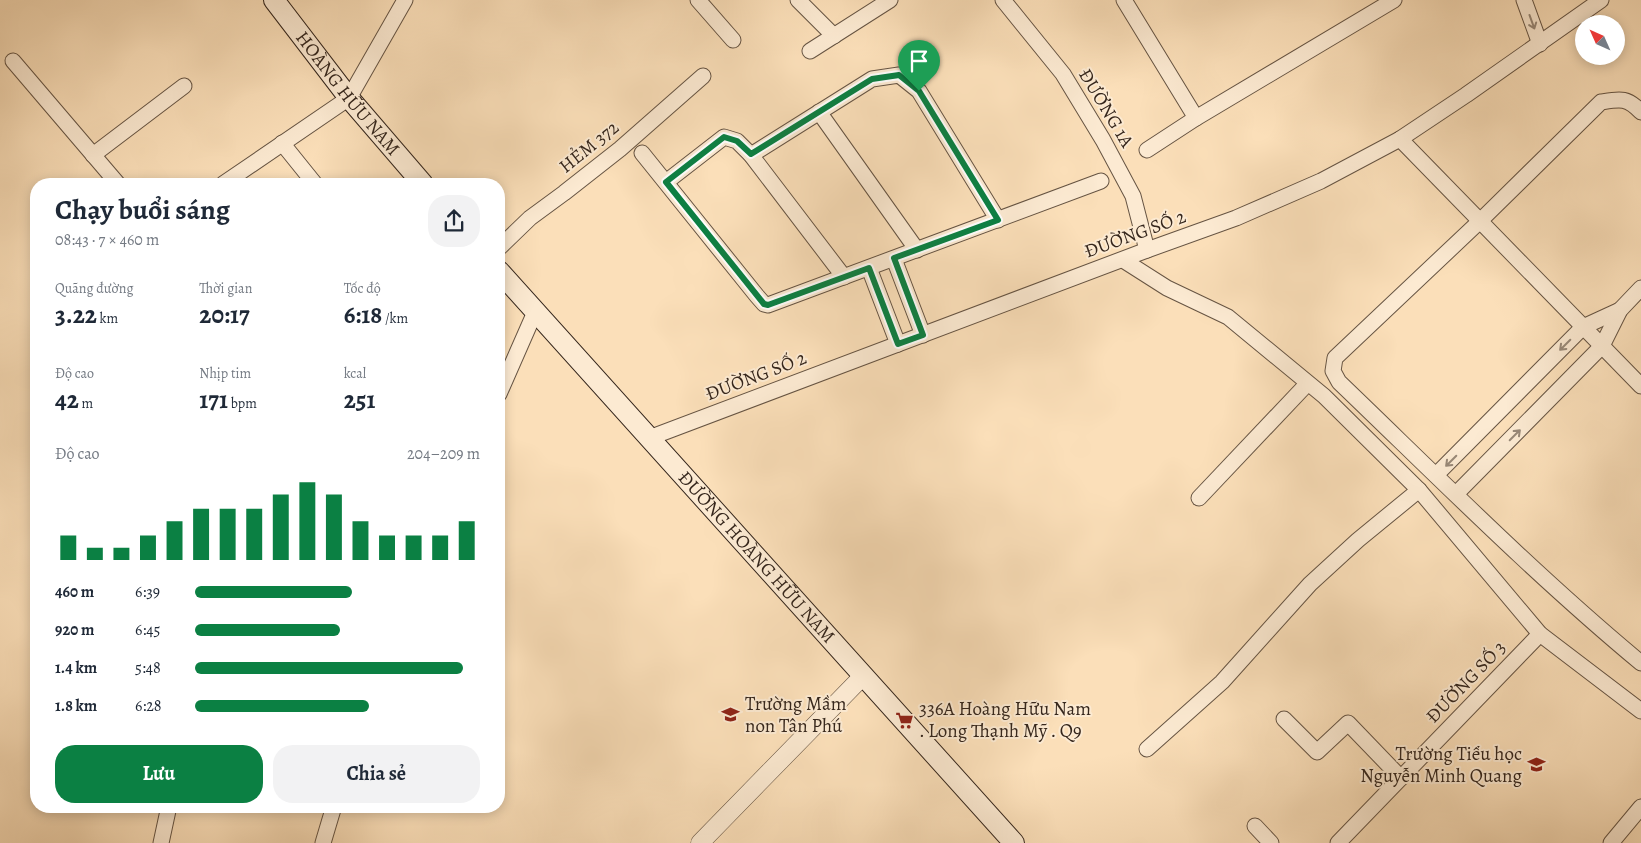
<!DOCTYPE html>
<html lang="vi">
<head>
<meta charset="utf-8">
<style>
  body { margin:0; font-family:Alegreya,serif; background:#f2f2f3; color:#1f2937; height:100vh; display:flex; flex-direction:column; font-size:19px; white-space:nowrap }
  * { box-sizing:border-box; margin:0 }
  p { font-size:16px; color:#747a83 }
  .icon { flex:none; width:28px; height:28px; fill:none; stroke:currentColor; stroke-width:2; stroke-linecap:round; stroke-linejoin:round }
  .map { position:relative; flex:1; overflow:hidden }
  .sheet { position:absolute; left:30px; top:178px; width:475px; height:635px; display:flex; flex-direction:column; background:#fff; border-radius:20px; box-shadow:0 2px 12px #0003 }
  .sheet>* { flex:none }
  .needle { width:32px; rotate:315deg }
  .fabs { position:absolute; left:1575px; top:15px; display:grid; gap:10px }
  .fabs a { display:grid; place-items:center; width:50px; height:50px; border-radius:50%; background:#fff; box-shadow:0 2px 12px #0003; font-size:25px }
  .pin { position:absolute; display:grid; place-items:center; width:42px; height:42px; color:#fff; margin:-51px -21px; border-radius:50% 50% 50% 0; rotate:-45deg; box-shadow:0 0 5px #0007 }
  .pin .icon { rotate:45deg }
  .round { display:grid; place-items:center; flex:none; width:52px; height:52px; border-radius:20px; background:#f2f2f3 }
  .headline { display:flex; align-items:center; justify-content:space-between; height:85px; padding:0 25px }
  h1 { font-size:28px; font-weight:700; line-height:38px }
  .figures { display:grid; grid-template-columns:repeat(3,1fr); gap:8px; height:85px; padding:5px 25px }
  .figures div { display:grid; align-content:center }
  .figures b { font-size:25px; font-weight:700 }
  .figures small { font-size:14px; font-weight:400 }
  .figures p { font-size:14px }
  .chart { height:140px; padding:10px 25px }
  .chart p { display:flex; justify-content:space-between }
  .chart svg { width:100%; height:90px; margin-top:5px; stroke:#0b8043; stroke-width:6 }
  .primary-button { display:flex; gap:10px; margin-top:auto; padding:10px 25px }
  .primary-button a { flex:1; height:58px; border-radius:20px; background:#0b8043; color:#fff; font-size:20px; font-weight:700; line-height:58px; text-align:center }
  .primary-button a+a { background:#f2f2f3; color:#1f2937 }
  ul { padding:0 25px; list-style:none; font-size:16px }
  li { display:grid; grid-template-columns:80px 60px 1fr; align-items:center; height:38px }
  li i { height:12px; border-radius:6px; background:#0b8043 }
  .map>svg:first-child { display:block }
</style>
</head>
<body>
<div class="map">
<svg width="1641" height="843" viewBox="0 0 1641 843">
  <rect width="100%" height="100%" fill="#fbdfb9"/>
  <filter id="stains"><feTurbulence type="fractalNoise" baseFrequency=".004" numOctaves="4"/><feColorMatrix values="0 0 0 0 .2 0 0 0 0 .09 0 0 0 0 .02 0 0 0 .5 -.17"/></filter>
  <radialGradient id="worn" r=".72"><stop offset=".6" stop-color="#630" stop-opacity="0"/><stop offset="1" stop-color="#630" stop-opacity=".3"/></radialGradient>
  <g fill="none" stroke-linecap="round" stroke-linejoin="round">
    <defs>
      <g id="minor">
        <polyline points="698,0 733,40"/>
        <polyline points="798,0 834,36"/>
        <polyline points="1003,0 1063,74 1103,140 1133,196 1147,250"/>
        <polyline points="1124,0 1196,118"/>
        <polyline points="1524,0 1540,44"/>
        <polyline points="810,51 890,0"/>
        <polyline points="13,61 118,184"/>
        <polyline points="819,112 917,250"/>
        <path d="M1641,112C1627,97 1620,99 1601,102L1480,221L1335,358L1333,371L1339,382C1438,477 1535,575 1641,663"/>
        <polyline points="1400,139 1641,386"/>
        <polyline points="282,143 315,184"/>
        <polyline points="1147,150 1196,118 1394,0"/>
        <polyline points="642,153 757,296 764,304 768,305 1101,181"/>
        <polyline points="93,155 184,86"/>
        <polyline points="751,155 872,79 899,75 919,91 998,220"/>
        <polyline points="666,182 724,137 737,141 751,155 844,277"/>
        <polyline points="223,184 349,98 405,0"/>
        <polyline points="499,248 530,218 564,193 620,149 703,76"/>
        <polyline points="894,259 923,335"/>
        <polyline points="1123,260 1167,288 1228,317 1324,396 1419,490 1540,634 1641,711"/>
        <polyline points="869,268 898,344"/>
        <polyline points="499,394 535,312"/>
        <polyline points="649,438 1147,250 1236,218 1321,181 1400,139 1466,95 1601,0"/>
        <polyline points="1436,475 1583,327 1620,310"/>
        <polyline points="1456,494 1602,346 1620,310 1641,288"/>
        <polyline points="1199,498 1307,384"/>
        <polyline points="1284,719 1317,752 1348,723 1401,778"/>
        <polyline points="1147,749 1222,682 1310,584 1358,540 1419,490"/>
        <polyline points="1255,826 1271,843"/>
        <polyline points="161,843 169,806"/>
        <polyline points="323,843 334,806"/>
        <polyline points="1338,843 1540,634"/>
        <polyline points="1611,843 1641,807"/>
      </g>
      <polyline id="tertiary" points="700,843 863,676"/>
      <g id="secondary">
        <path id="s1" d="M274,0L349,98L423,184"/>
        <path id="s2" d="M499,271L1014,843"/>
      </g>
    </defs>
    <use href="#minor" stroke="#665443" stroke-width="17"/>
    <use href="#tertiary" stroke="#665443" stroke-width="19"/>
    <use href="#secondary" stroke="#35261c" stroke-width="22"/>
    <use href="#minor" stroke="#fcead2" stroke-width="15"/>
    <use href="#tertiary" stroke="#fcead2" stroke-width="18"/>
    <use href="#secondary" stroke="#fcead2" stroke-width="20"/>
  </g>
  <defs><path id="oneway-shaft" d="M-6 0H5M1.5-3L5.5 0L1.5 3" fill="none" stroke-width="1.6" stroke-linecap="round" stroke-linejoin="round" transform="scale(1.25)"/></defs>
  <g stroke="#988877">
    <use href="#oneway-shaft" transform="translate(1532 22) rotate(70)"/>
    <use href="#oneway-shaft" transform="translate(1565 345) rotate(135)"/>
    <use href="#oneway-shaft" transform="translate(1515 435) rotate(-45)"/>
    <use href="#oneway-shaft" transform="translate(1451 461) rotate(135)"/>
  </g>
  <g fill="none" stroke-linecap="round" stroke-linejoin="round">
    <defs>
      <polygon id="route" points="899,75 919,91 998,220 894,258 923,335 898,344 869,268 768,305 764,304 666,182 724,137 737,141 751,154 872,79"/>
    </defs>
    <use href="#route" stroke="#fff" stroke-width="10"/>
    <use href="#route" stroke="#0b8043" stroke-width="6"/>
  </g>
  <defs>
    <symbol id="school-bare" viewBox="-9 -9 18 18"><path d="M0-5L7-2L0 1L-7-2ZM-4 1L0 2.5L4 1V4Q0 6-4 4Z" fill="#8f2418" stroke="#fcead2" stroke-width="2.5" paint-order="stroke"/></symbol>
    <symbol id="supermarket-bare" viewBox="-9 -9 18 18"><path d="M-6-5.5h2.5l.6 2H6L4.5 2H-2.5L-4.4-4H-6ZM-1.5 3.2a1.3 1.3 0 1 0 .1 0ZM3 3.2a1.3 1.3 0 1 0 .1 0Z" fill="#8f2418" stroke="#fcead2" stroke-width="2.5" paint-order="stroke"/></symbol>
  </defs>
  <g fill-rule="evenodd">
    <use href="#school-bare" x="718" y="702" width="25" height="25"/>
    <use href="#supermarket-bare" x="892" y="708" width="25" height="25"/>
    <use href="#school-bare" x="1524" y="752" width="25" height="25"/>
  </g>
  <g text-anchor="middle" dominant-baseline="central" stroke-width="4" stroke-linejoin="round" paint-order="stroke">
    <g font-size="19" fill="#35261c" stroke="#fcead2">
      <text stroke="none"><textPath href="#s1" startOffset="119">HOÀNG HỮU NAM</textPath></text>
      <text transform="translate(1106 108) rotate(59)">ĐƯỜNG 1A</text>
      <text transform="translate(589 147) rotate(-39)">HẺM 372</text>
      <text transform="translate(1135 234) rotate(-20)">ĐƯỜNG SỐ 2</text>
      <text transform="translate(756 376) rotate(-21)">ĐƯỜNG SỐ 2</text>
      <text stroke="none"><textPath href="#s2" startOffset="385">ĐƯỜNG HOÀNG HỮU NAM</textPath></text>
      <text transform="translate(1466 682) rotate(-46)">ĐƯỜNG SỐ 3</text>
    </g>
    <g font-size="19" fill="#35261c" stroke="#fcead2" text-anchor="start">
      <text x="745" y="704">Trường Mầm<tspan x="745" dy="22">non Tân Phú</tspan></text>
      <text x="919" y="709">336A Hoàng Hữu Nam<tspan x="919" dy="22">. Long Thạnh Mỹ . Q9</tspan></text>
      <text x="1522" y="754" text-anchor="end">Trường Tiểu học<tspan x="1522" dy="22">Nguyễn Minh Quang</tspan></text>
    </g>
  </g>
  <rect width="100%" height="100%" filter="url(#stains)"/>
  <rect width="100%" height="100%" fill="url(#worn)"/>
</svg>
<div class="fabs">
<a><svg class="needle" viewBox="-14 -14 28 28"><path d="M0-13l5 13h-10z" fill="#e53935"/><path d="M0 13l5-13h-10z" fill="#747a83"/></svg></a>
</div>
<div class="pin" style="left:919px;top:91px;background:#1e9e55"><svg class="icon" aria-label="arrive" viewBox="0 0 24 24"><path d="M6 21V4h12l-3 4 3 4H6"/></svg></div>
<section class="sheet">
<div class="headline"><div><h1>Chạy buổi sáng</h1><p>08:43 · 7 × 460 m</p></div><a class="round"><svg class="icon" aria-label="share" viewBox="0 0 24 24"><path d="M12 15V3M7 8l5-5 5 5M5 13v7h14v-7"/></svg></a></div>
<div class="figures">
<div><p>Quãng đường</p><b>3.22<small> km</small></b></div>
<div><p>Thời gian</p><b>20:17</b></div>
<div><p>Tốc độ</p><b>6:18<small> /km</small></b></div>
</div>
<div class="figures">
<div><p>Độ cao</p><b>42<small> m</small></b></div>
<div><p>Nhịp tim</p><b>171<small> bpm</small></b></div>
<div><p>kcal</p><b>251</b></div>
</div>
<div class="chart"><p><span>Độ cao</span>204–209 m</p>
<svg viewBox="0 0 160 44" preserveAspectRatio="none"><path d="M5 44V32M15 44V38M25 44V38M35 44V32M45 44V25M55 44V19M65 44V19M75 44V19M85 44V12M95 44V6M105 44V12M115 44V25M125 44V32M135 44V32M145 44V32M155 44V25"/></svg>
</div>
<ul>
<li><b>460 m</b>6:39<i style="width:55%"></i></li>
<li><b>920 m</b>6:45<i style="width:51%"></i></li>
<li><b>1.4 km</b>5:48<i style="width:94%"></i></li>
<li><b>1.8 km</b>6:28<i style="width:61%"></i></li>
</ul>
<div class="primary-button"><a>Lưu</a><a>Chia sẻ</a></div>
</section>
</div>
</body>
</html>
